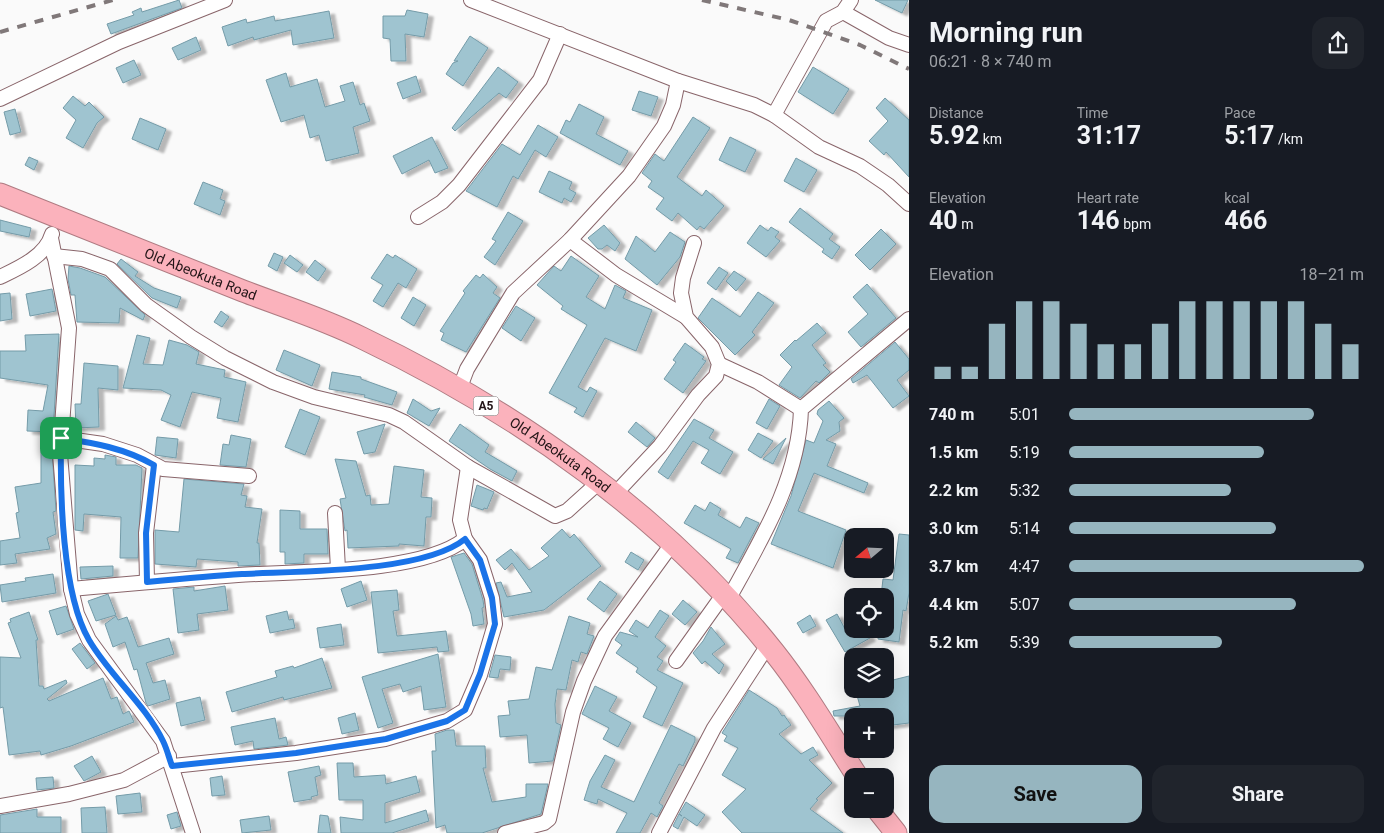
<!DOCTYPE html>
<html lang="en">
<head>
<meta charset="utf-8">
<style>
  body { margin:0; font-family:Roboto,sans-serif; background:#20242c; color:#f1f3f6; height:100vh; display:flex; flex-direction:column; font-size:19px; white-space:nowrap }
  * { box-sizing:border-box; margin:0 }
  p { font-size:16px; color:#9ea1a6 }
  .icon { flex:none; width:28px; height:28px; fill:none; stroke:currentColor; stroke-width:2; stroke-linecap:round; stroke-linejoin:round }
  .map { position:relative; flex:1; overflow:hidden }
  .panel { display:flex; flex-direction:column; background:#171b24; width:475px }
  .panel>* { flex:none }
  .needle { width:32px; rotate:251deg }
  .buttons { position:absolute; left:844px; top:528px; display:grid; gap:10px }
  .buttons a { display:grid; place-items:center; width:50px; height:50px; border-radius:10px; background:#171b24; box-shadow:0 5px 20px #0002; font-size:25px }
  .pin { position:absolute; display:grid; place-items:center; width:42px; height:42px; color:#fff; margin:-21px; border-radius:10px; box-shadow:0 2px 8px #0006 }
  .round { display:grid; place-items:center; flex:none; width:52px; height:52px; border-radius:15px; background:#20242c }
  .head { display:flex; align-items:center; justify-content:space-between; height:85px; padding:0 20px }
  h1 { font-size:28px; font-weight:700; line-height:38px }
  .stats { display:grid; grid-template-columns:repeat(3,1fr); gap:8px; height:85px; padding:5px 20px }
  .stats div { display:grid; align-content:center }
  .stats b { font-size:25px; font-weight:700 }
  .stats small { font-size:14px; font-weight:400 }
  .stats p { font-size:14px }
  .chart { height:140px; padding:10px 20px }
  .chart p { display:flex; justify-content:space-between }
  .chart svg { width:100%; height:90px; margin-top:5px; stroke:#96b5bf; stroke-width:6 }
  .action { display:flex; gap:10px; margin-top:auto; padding:10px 20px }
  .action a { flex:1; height:58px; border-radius:15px; background:#96b5bf; color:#111; font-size:20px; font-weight:700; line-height:58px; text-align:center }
  .action a+a { background:#20242c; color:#f1f3f6 }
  ul { padding:0 20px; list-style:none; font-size:16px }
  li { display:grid; grid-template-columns:80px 60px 1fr; align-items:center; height:38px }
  li i { height:12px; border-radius:6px; background:#96b5bf }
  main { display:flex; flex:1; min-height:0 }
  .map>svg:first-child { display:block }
</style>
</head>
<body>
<main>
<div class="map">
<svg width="909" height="833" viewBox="0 0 909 833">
  <defs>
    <filter id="shadow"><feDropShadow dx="5.5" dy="3" stdDeviation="1" flood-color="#0004"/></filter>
  </defs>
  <rect width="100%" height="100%" fill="#fafafa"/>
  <g fill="#9fc4d0" stroke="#749ba8" filter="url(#shadow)">
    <polygon points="179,0 182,8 111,34 107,24 134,15 132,12 141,8 142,12"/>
    <polygon points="875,0 908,0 902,13"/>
    <polygon points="407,10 428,14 424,37 405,34 406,61 391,61 390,39 383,38 383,16 405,16"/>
    <polygon points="329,11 334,38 293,45 291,30 254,40 253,37 228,46 222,27 246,19 247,23 274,16 275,21"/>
    <polygon points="470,36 488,48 463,86 446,74 453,63 458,61 454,61"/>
    <polygon points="196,37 201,50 178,60 172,48"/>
    <polygon points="134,60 141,75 123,83 116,68"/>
    <polygon points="498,67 518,82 506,98 499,93 455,131 452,128"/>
    <polygon points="813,67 849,89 833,114 798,92"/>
    <polygon points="286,73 290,87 317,79 325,107 345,101 340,86 353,82 360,105 364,103 370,121 353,127 359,153 326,161 319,135 310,138 304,115 281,122 266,80"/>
    <polygon points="416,76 421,92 403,99 397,83"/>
    <polygon points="639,91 658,97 651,116 632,110"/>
    <polygon points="73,96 85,106 89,102 104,117 97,123 83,148 66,138 76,120 63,108"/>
    <polygon points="885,98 909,120 909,177 886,152 884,155 869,141 888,121 876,108"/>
    <polygon points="579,104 604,117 596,134 628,151 620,165 560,133 566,120 570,122"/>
    <polygon points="15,109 21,132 10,135 4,112"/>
    <polygon points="693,117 710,128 677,177 702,196 706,190 724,206 704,229 700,226 697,230 678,213 672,221 656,209 664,198 648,187 652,181 642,173 655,154 664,161"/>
    <polygon points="140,118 166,129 158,150 132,139"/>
    <polygon points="538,125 558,137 546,157 535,150 518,179 513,176 497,207 466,191 502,144 520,155"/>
    <polygon points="432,137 448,168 435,173 429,160 402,174 393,156"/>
    <polygon points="730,137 756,150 745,172 719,160"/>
    <polygon points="29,157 38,161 34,170 25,165"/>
    <polygon points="796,158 817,170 804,192 784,181"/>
    <polygon points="549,171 572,182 569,189 576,193 571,202 564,198 562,203 539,192"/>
    <polygon points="203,182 223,190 220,199 225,201 220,215 194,204"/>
    <polygon points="800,208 833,234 829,239 840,247 832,259 822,252 824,249 789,222"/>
    <polygon points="508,212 523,221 495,265 484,257 496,241 492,239"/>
    <polygon points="0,220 31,228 29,237 0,231"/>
    <polygon points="604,225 620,243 615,251 607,245 602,249 598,249 588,238"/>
    <polygon points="760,225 768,231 771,227 779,232 775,237 780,241 766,257 747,243"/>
    <polygon points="881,229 896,244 870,270 855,255"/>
    <polygon points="670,232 685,242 680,257 657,285 625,259 636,236 655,252"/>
    <polygon points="274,253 283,257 277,271 268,266"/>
    <polygon points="387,254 393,258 395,255 417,269 406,288 398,283 383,307 373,301 383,285 371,278"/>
    <polygon points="290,255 303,265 297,272 284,263"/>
    <polygon points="571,256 599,276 586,297 605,309 615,285 626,291 623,298 652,310 636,351 605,338 578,387 587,392 590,387 597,391 583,417 574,412 577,408 549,393 587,325 561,309 563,306 537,285 554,266 561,271"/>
    <polygon points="121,259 138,272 135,276 154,288 181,297 177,308 152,298 117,264"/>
    <polygon points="315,260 326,269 318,281 306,272"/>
    <polygon points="69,266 80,268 105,277 145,315 143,320 120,308 119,323 77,322 75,295 71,295 68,279"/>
    <polygon points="719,267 728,273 716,290 707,283"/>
    <polygon points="734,271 746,279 736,291 726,281"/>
    <polygon points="483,274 497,287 493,293 500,298 466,352 441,340 444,333 440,331 465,293 463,291 476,275 480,278"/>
    <polygon points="867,284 896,318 861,347 848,332 868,314 853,297"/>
    <polygon points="52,289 56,311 30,316 26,294"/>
    <polygon points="758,292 774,303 752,332 755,335 735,355 698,318 712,298 740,317"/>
    <polygon points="10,293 12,319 0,321 0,294"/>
    <polygon points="413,297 426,305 414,326 401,318"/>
    <polygon points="516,306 535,318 521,341 502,328"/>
    <polygon points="221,311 229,317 222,327 214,322"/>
    <polygon points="817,323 826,333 812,345 826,363 823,365 830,372 819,383 816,381 800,398 779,385 792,367 780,355 795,340 796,341"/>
    <polygon points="59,334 53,432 27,431 28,410 43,411 48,385 0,378 0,351 26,351 25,335"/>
    <polygon points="137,335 150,338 143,364 163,365 169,340 187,345 199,352 196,364 225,370 224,377 246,382 238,422 217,418 221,398 192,392 180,427 161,420 171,395 161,390 123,388"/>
    <polygon points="895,342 909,359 909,370 897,380 909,396 893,408 867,375 853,383 851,379"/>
    <polygon points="685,343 704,357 702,359 706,361 683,393 664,379 676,362 673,360"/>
    <polygon points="284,350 320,365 312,386 276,370"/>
    <polygon points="84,363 118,366 118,390 98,388 99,427 76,428 75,404 81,404"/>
    <polygon points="332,372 361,377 361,379 397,392 392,405 364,397 365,395 329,389"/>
    <polygon points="413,399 431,411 440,408 429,426 407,413"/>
    <polygon points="769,399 780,406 767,429 756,423"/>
    <polygon points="829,401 844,418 839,422 840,431 826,440 836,444 827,466 868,483 864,493 814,473 798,511 846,530 833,568 771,544 791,496 806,440 814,443 823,421 817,414 818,410"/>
    <polygon points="300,409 320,417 305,455 285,447"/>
    <polygon points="694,419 714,430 709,438 733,452 720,474 701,463 709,450 693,441 668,479 658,472"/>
    <polygon points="636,422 655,438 647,447 628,432"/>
    <polygon points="385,424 375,452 364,454 357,432"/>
    <polygon points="460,424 489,445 485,452 517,471 512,481 490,469 449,441"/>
    <polygon points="758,433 773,441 761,458 748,450"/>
    <polygon points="231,435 251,439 246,467 220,465 223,444 229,445"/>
    <polygon points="157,437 178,439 176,458 155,455"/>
    <polygon points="786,438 773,464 763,459"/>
    <polygon points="41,450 52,450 56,511 53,512 56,534 47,538 50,549 15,554 17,563 0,565 0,541 20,538 16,513 19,512 15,487 41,483"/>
    <polygon points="105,455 116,457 116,465 136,465 142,468 138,558 120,558 121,517 84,514 83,531 75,530 75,465 94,466 94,458 105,459"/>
    <polygon points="335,459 356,461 366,496 370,495 371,505 389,504 394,466 424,470 421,497 432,498 431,517 426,517 424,546 399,544 399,546 348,548 347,530 345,531 340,499 346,498"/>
    <polygon points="184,479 244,484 241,495 247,496 245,507 262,509 257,543 259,543 260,565 238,566 238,562 197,559 196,567 155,564 155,530 179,532"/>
    <polygon points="477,485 494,492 487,509 484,508 483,510 471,506"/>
    <polygon points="710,502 721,509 718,515 740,528 746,517 759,523 738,563 726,558 731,549 684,523 695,505 705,511"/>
    <polygon points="280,510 300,511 300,529 327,529 328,554 304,554 304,563 285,564 285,552 280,552"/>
    <polygon points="562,529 570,538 574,534 601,566 544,610 504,617 496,583 501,582 507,597 532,592 512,563 505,570 496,560 511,549 529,570 549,556 541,548"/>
    <polygon points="899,534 909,535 909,593 906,611 903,610 899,642 878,639 879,629 885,629 885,596 881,596 883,579 893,580"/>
    <polygon points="631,552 644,560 638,570 625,562"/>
    <polygon points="464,553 472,564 483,600 484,607 482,608 484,624 473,626 471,614 451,557"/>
    <polygon points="113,566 113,576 81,579 80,567"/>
    <polygon points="53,574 56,593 2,602 0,585 26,581 25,578"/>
    <polygon points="361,581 367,600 347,607 341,589"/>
    <polygon points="600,581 617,594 604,612 587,599"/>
    <polygon points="225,586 228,610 197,614 199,630 178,633 173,589 194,587 194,591"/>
    <polygon points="397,590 399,610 393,611 397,636 446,631 449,651 438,652 437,647 378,653 371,592"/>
    <polygon points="108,594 116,615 96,621 88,601"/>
    <polygon points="683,600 697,612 685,625 672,614"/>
    <polygon points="66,606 74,629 57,635 49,611"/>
    <polygon points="660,610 669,616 655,637 666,646 657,657 663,661 657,670 683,683 662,726 643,717 657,687 636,672 638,668 616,653 622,645 615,640 620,632 638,637 629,631 636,620 648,628"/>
    <polygon points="287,611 289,620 293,619 295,628 270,633 266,616"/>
    <polygon points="29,612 38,640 36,640 39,686 43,686 44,689 66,680 67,683 47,699 49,701 103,678 111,699 117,697 123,714 129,711 134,722 71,746 41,755 40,751 9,755 3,707 0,708 0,657 21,658 8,623 11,622 10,619"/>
    <polygon points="837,614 845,629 864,629 870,638 845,652 826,620"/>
    <polygon points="810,615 816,626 803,633 797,623"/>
    <polygon points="116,616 118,620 127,617 138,647 169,638 174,654 146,663 153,683 165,680 170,699 148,706 146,703 137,669 134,670 125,642 113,647 105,624"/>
    <polygon points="569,616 590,623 587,634 594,636 587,654 581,652 578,662 572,660 566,690 557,689 555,704 556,723 561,725 553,761 529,763 527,735 500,737 498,716 510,715 508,701 529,699 536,667 552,670"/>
    <polygon points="341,624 344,645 320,648 317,628"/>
    <polygon points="711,627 725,644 712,654 724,665 719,674 705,661 702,664 693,653 703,641"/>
    <polygon points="80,643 95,663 87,669 72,649"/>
    <polygon points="438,654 446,707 424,710 421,686 403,692 400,684 382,689 393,723 378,728 362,677"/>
    <polygon points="495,655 511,657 510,670 500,669 498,678 489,677"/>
    <polygon points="322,658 332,688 284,700 283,697 232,712 226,692 277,677 275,671 293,666 294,668"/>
    <polygon points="909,676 909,723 885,726 885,716 834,716 833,711 860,706 856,692 866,689 885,689 885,682"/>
    <polygon points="595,686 617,697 609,711 631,723 618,747 603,739 609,728 582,714"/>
    <polygon points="749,690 777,708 782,716 784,715 791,725 779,734 801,754 813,747 818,755 809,760 832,783 816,799 818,800 810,809 843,833 742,833 722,812 746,789 722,775 738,748 724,741 727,736 722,733"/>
    <polygon points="200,697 205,720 181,726 176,703"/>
    <polygon points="355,713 359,730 342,734 338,718"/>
    <polygon points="275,718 279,739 286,737 288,745 254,749 253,741 235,745 231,727"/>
    <polygon points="671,725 695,737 695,741 683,766 679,764 659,803 663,806 657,817 651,813 640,833 616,833 627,813 598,799 597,804 584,800 590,781 605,755 615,760 601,787 634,802"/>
    <polygon points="447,730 454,730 456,746 485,746 486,768 483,768 492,802 526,797 526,784 548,784 541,814 482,833 447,833 445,825 436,828 432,751 436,751 435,734"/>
    <polygon points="92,756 101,772 84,781 74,766"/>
    <polygon points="337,763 353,763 354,777 385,775 386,784 416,776 420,792 385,803 385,823 426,810 429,821 392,833 341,833 340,817 363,820 363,800 339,800"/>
    <polygon points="319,766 321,775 315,777 318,795 311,797 312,799 294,802 288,772"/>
    <polygon points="222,776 225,795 212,796 210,778"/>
    <polygon points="53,777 54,788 37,790 36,778"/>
    <polygon points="140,793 142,812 118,814 116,796"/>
    <polygon points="686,802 705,815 697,826 684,817 678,829 673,826 679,814 682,816 679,814"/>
    <polygon points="105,807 107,833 82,833 81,808"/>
    <polygon points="37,809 37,817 61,817 61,833 0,833 0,815"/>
    <polygon points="177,812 181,826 171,829 167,815"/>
    <polygon points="320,815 328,816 331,833 318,833"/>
    <polygon points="269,816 271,830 242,833 240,820"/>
  </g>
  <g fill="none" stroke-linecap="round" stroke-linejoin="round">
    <defs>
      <g id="minor">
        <polyline points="471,0 678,81 754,105 774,115 819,147 860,166 888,185 909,204"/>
        <polyline points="843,12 889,38 909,45"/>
        <polyline points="0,99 119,42 225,0"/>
        <polyline points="774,115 826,21 843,12 851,0"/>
        <polyline points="418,217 442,202 459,185 540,80 560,34"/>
        <polyline points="51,238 69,328 60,454 71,589 77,614 89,640 163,741 193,833"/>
        <polyline points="570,240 616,275 686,317"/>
        <polyline points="54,256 82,259 110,269 146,305 191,337 225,358 273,382 314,397 389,415 404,422 468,467 555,516 567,511 598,483"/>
        <path d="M0,277C19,268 46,256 52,234"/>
        <polyline points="719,364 758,382 801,409"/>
        <polyline points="459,390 467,369 513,293 570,240 629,176 664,126 673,105 678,81"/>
        <polyline points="61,438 103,444 137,455 163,469 249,476"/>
        <polyline points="614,495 660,446 698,395 716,376 719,364 712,347 686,317 681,293 683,278 694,243"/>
        <polyline points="335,513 338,569"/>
        <polyline points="147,582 146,533 154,465"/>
        <path d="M71,589C126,584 182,579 238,575C295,571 422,574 465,539L460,520L468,467"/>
        <path d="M728,600C761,540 799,479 801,409L909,319"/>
        <polyline points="676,661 723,595"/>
        <polyline points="173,766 296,753 385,739 447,721 465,710 480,675 495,624 492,598 480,560 465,539"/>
        <polyline points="0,806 69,794 124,780 169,756"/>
        <polyline points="505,833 544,823 549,819 573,712 584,681 605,636 672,544"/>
        <polyline points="659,833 714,728 768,645"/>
      </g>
      <g id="highway">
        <path id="s1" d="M0,194C81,227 162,259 243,291C282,306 324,319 362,338C517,412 666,516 774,652C805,691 830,734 857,776"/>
        <polyline points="877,809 896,833"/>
      </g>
    </defs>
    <use href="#minor" stroke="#89656a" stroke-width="16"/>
    <use href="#highway" stroke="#af7b82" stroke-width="23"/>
    <use href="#minor" stroke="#fff" stroke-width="14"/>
    <use href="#highway" stroke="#fbb2bc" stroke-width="21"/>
    <g stroke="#807879" stroke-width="4" stroke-dasharray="9 9" stroke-linecap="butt">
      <polyline points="702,0 789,20 860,45 909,69"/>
      <polyline points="0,32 113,0"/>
    </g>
  </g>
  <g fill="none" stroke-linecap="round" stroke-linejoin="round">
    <defs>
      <path id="route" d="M61,438C94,443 124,448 154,465L146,533L147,582C179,579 211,576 242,574C298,571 423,573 465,539L480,560L492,598L495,624L480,674L465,710L447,721L386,739L296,753L172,766C169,758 167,749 163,741C145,704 110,676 89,640C62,594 60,493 61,438Z"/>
    </defs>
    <use href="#route" stroke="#fff" stroke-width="10"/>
    <use href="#route" stroke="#1a73e8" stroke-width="6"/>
  </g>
  <g text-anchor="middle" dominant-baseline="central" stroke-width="4.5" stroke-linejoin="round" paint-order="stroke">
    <rect fill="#fff" stroke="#645a5c" stroke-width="1" x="473.5" y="396.5" width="25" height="19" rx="4"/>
    <g font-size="12" font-weight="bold" fill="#221416">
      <text x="486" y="406">A5</text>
    </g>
    <g font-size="14" fill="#221416" stroke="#fff">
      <text stroke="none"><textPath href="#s1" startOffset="216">Old Abeokuta Road</textPath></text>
      <text stroke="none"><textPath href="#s1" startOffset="620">Old Abeokuta Road</textPath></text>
    </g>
  </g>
</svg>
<div class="buttons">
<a><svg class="needle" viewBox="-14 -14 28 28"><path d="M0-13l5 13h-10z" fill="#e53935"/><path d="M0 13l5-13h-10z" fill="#9ea1a6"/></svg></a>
<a><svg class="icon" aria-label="locate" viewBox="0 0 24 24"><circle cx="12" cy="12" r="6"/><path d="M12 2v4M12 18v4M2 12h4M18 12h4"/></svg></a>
<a><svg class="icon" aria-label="layers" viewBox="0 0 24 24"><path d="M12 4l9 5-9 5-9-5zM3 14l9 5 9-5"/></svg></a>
<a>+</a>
<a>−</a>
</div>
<div class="pin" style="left:61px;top:438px;background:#1e9e55"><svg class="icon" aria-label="arrive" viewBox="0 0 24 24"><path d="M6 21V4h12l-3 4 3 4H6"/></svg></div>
</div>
<section class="panel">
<div class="head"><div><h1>Morning run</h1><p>06:21 · 8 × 740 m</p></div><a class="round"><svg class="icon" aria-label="share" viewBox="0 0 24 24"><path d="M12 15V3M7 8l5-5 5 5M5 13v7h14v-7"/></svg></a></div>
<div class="stats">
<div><p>Distance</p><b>5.92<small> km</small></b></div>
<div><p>Time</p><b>31:17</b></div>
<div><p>Pace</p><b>5:17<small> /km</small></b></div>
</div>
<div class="stats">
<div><p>Elevation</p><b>40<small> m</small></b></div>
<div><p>Heart rate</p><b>146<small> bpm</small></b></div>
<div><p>kcal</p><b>466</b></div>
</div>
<div class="chart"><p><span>Elevation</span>18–21 m</p>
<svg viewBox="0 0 160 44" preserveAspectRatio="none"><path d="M5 44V38M15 44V38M25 44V17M35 44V6M45 44V6M55 44V17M65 44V27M75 44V27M85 44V17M95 44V6M105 44V6M115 44V6M125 44V6M135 44V6M145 44V17M155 44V27"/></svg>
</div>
<ul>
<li><b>740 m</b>5:01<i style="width:83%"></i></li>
<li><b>1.5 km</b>5:19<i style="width:66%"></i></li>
<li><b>2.2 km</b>5:32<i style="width:55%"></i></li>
<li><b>3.0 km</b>5:14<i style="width:70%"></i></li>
<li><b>3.7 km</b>4:47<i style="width:100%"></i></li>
<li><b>4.4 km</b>5:07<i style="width:77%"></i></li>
<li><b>5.2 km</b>5:39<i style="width:52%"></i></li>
</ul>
<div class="action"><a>Save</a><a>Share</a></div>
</section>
</main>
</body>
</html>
